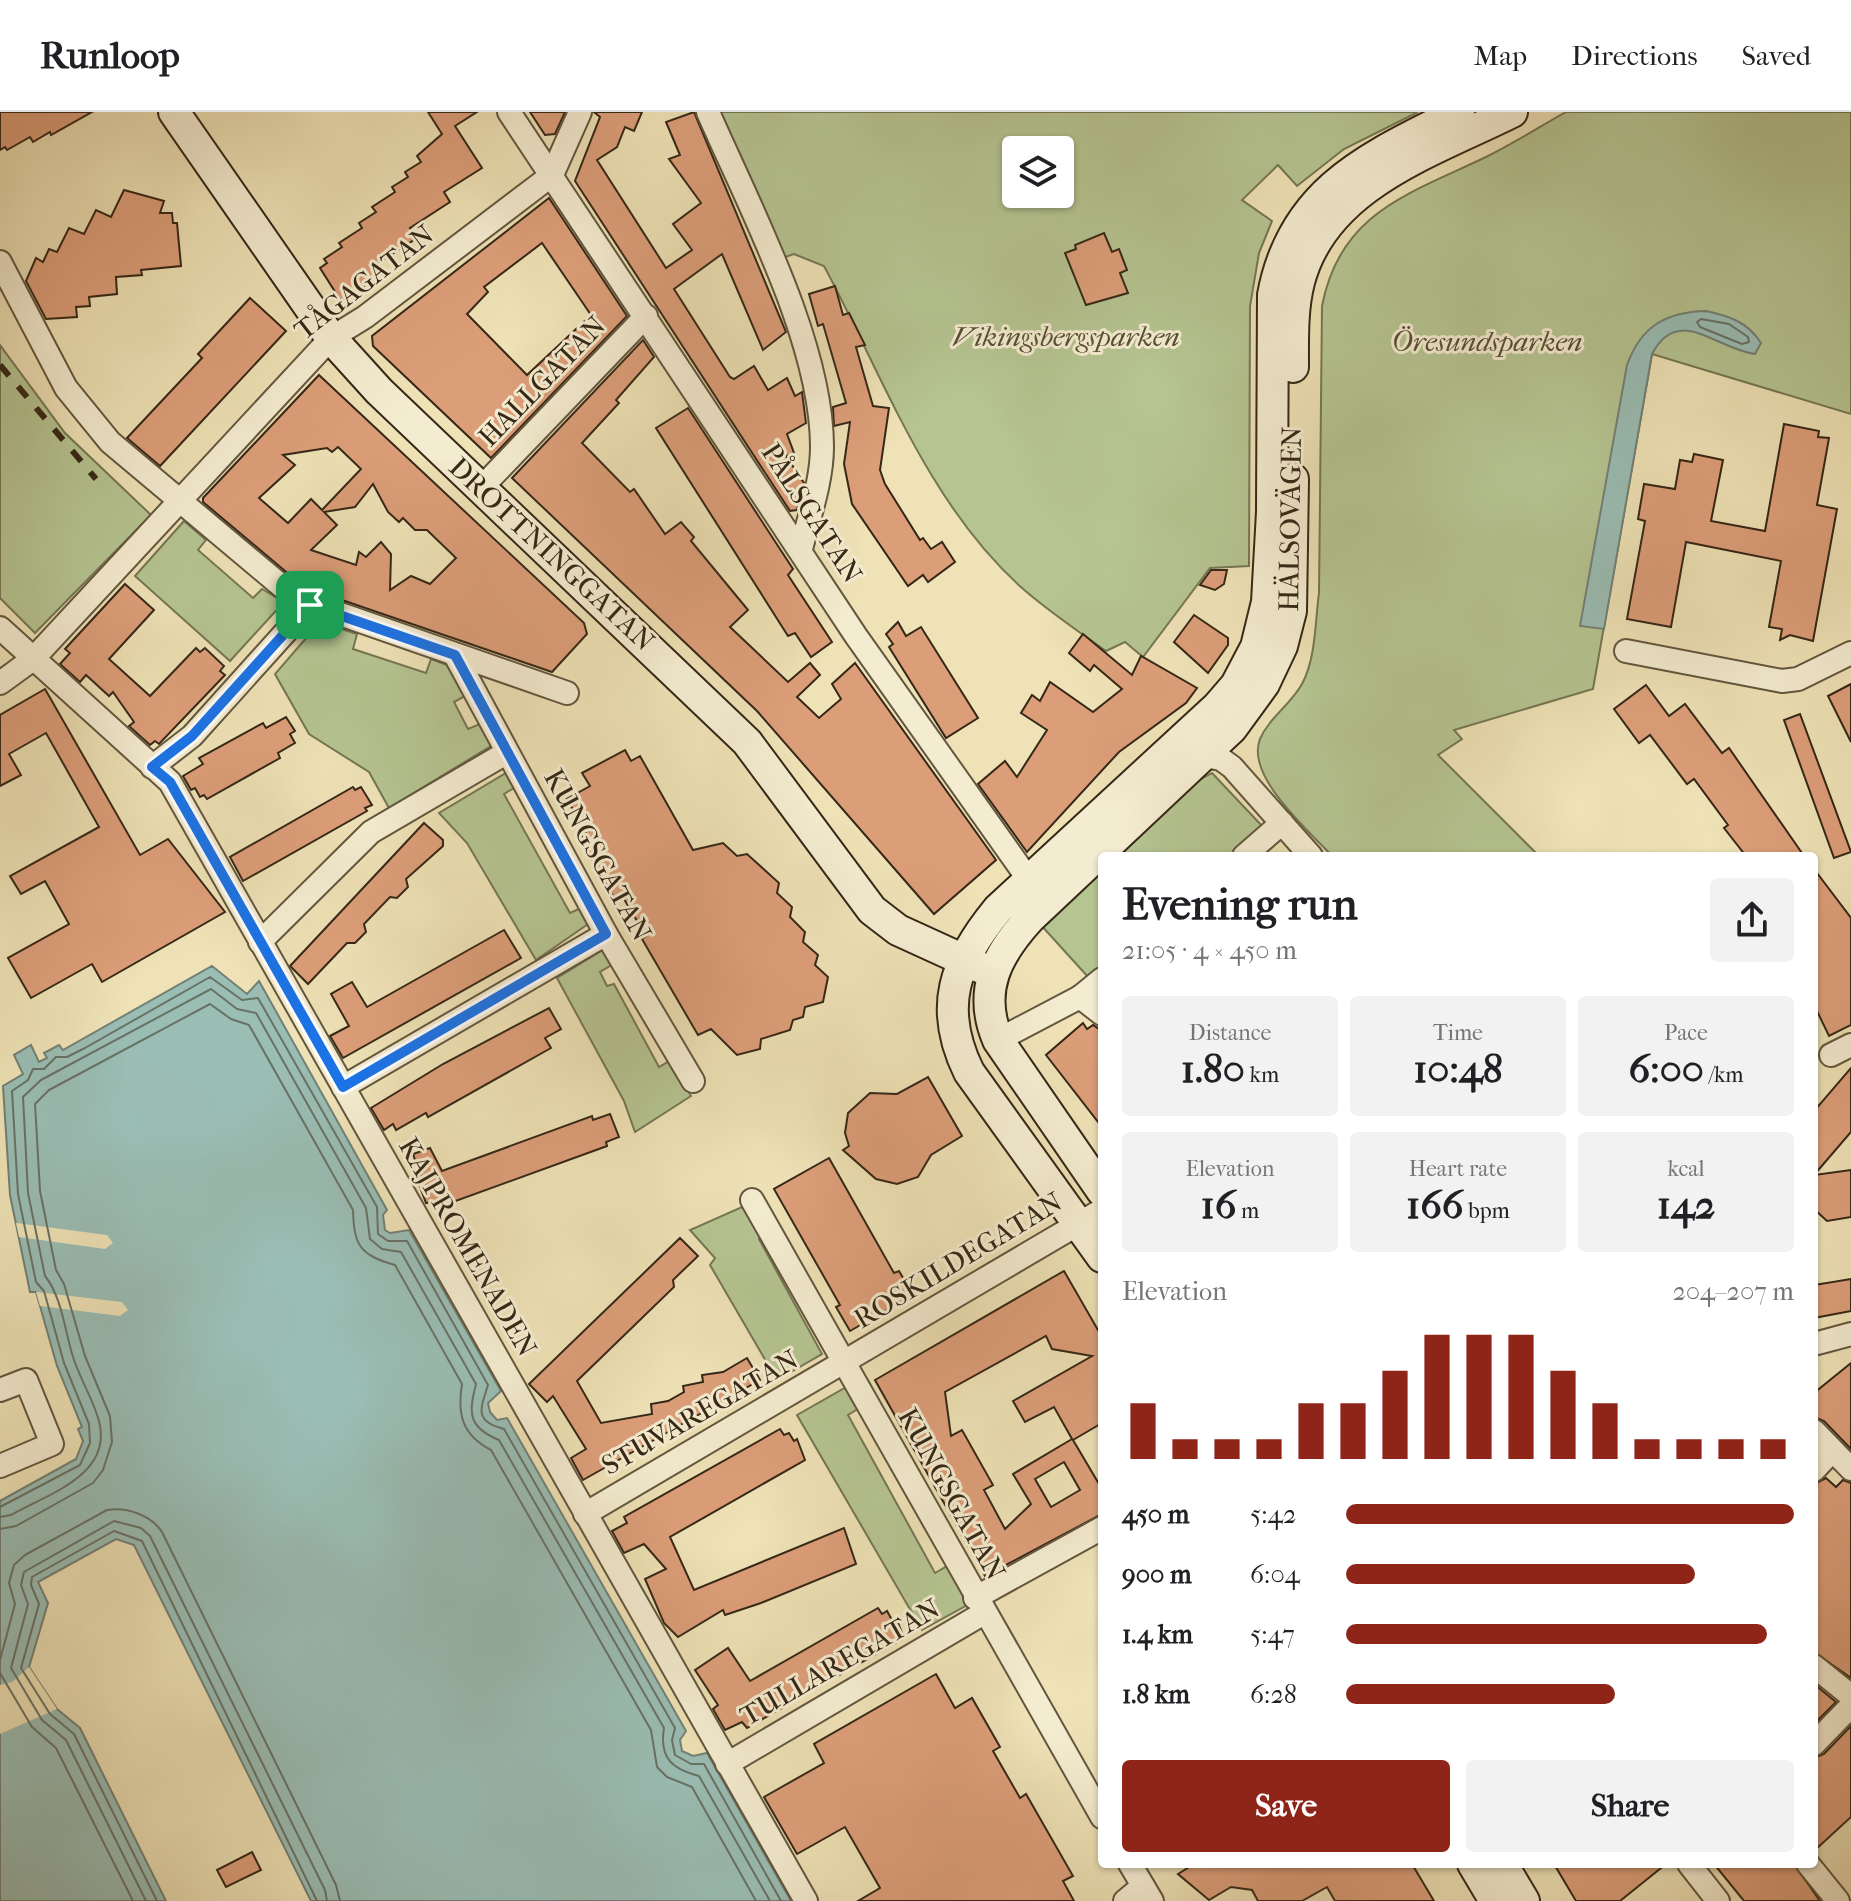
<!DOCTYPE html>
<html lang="en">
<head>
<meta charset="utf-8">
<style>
  body { margin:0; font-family:"IM FELL French Canon",serif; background:#f2f2f2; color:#202124; height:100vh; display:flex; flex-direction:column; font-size:30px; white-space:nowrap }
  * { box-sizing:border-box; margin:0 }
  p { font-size:26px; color:#757577 }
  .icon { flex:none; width:44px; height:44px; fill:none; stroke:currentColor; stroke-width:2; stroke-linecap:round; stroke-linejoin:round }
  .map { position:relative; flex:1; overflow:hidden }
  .drawer { position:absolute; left:1098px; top:740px; width:720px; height:1016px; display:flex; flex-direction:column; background:#fff; border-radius:8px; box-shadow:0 2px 6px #0004 }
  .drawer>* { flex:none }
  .controls { position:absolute; left:1002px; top:24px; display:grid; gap:16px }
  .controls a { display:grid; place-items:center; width:72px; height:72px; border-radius:8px; background:#fff; box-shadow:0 2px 6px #0004; font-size:40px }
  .pin { position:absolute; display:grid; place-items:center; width:68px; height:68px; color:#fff; margin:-34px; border-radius:16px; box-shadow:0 4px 12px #0006 }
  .round { display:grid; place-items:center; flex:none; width:84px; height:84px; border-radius:8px; background:#f2f2f2 }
  .headline { display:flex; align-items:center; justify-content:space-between; height:136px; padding:0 24px }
  h1 { font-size:44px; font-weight:700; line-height:60px }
  .metrics { display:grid; grid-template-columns:repeat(3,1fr); gap:12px; height:136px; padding:8px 24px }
  .metrics div { display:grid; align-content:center; border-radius:8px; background:#f2f2f2; text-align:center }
  .metrics b { font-size:40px; font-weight:700 }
  .metrics small { font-size:22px; font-weight:400 }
  .metrics p { font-size:22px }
  .chart { height:224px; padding:16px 24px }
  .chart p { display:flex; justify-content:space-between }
  .chart svg { width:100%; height:144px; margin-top:8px; stroke:#8f2418; stroke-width:6 }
  .action { display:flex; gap:16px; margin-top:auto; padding:16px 24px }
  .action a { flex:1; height:92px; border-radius:8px; background:#8f2418; color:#fff; font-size:32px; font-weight:700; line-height:92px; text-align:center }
  .action a+a { background:#f2f2f2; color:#202124 }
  ul { padding:0 24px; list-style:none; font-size:26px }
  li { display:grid; grid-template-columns:128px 96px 1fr; align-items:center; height:60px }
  li i { height:20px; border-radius:10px; background:#8f2418 }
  header { display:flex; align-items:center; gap:48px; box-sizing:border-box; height:112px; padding:0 40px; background:#fff; border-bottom:2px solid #e0e0e0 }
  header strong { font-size:38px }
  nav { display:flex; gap:44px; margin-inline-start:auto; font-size:28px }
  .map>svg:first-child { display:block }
</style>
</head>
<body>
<header>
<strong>Runloop</strong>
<nav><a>Map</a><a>Directions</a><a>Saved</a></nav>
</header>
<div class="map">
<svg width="1851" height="1789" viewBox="0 0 1851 1789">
  <rect width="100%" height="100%" fill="#eee2b6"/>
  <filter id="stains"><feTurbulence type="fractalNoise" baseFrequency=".0025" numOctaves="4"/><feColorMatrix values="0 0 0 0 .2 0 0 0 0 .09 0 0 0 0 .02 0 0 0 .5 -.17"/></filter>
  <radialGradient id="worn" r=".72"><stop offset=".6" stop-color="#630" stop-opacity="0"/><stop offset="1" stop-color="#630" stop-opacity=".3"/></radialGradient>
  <g fill="#b5c491" stroke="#757654" stroke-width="2" fill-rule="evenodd">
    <path d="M717,0H1418L1344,37L1297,74L1278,53L1242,88L1272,109L1259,141L1250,194L1249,454L1210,456L1143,545L1125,530L1106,539C1078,519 1048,499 1022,476C927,391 883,264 824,154L794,142L779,147ZM1016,38H1060V82H1016Z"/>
    <path d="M1566,0H1851V302L1652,242L1593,577L1454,618L1462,627L1438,643L1539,744H1332C1309,719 1245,664 1260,627C1269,606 1291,592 1302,572C1316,546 1315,510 1319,481L1322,194C1340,100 1409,82 1486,45C1513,32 1539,15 1566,0Z"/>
    <polygon points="0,233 65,321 151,403 35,521 0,486"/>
    <polygon points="184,409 206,428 198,438 253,486 262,477 284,490 230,549 135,464"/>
    <polygon points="320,510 357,522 353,537 426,561 431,547 447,553 465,584 454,590 468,617 480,612 491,634 389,696 369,660 309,622 275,562"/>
    <polygon points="506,661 514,676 504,682 570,801 583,795 591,810 536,848 467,731 439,701"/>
    <polygon points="1212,661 1263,715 1229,744 1115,744 1194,671"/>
    <polygon points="1102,756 1102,854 1089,866 1040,812"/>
    <polygon points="606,836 615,851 600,860 607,874 614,872 659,955 671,948 691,984 635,1020 624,989 557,866"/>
    <polygon points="751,1091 768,1121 759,1127 822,1242 777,1268 710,1153 715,1146 690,1118"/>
    <polygon points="850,1273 861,1295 848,1303 935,1461 949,1453 969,1492 922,1518 797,1303"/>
  </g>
  <g fill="#9abdb4" stroke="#728175" stroke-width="2">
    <path d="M1706,199C1729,204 1748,210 1761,231L1755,242C1716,237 1678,192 1652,242L1604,517L1580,514L1627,253C1641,214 1666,200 1706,199Z"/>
    <polygon points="212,854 247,882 259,869 387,1098 383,1103 385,1118 390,1121 409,1118 501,1279 488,1291 490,1300 497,1308 507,1306 686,1619 680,1628 682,1639 693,1644 707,1641 791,1789 311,1789 134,1433 116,1427 38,1470 48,1491 29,1555 57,1597 80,1616 166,1789 0,1789 0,1389 76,1347 83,1329 78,1317 82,1315 57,1254 36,1180 30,1180 10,1083 3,974 23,962 14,943 31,933 39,950 47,946 44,941 59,933 63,938"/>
  </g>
  <g fill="#eee2b6">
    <polygon points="16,1111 107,1123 113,1131 105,1137 19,1125"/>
    <polygon points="36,1180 122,1190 128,1198 120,1204 40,1194"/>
    <polygon points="29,1555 57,1597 0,1622 0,1573 12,1570"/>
  </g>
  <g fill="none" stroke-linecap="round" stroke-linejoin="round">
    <g stroke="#687265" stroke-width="2">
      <polygon points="1701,207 1729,212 1748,225 1749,230 1742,232 1700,215 1697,210"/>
      <path d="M0,1395L80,1353L90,1331L89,1312L64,1251L44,1179L36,1170L18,1082L12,979L28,968L33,957H44L56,945H67L85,936L210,865L242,888L258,886L377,1095L378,1122L388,1129H407L488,1273C481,1296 473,1309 504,1317L675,1616L672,1628L675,1643L691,1652H704L781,1789"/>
      <path d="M0,1405L11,1403C48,1382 113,1363 99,1309C93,1287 80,1267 73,1245C65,1220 62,1185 45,1164L28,1081L23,985L41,968L211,877L237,897L256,901L366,1096L370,1127L382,1137L401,1140L476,1272C469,1300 467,1315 499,1328L664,1616C659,1646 672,1657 699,1664L770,1789"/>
      <path d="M0,1417L16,1414L93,1371L103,1358L112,1330L110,1304L85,1244L64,1172L56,1158L40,1079L35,992L49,978L210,892L231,907L249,913L353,1098C354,1134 360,1143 395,1153L462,1272C457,1302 462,1323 491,1338L651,1618L657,1655L667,1665L692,1675L756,1789"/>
      <path d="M0,1548L15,1492L9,1471L14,1453L25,1443L107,1398C127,1395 151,1403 162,1420L336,1773L340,1789"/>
      <polyline points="0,1561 32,1615 56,1636 133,1789"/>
      <polyline points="146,1789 66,1628 42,1608 11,1556 28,1492 21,1473 24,1460 114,1409 141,1416 150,1424 325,1778 327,1789"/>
      <polyline points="157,1789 74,1622 50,1602 21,1556 39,1492 31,1473 32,1465 114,1419 142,1429 317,1789"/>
    </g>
  </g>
  <g fill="#dc9e79" stroke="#352716" stroke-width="2" fill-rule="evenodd">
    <polygon points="0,0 92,0 51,23 50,20 33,30 30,25 7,38 5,35 0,38"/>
    <polygon points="428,0 477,0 455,14 482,56 444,80 450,90 410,116 417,126 378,151 385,160 341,189 320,156 327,151 324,147 342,135 339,131 362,116 359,111 376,100 372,95 395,80 392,75 408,65 405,60 421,50 417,44 442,22"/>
    <polygon points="530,0 565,0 555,22 545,23"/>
    <polygon points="594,0 642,0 634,19 625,15 617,35 597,48 666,156 692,138 673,112 701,91 669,47 680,43 666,10 694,0 786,220 763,238 722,142 674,177 730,265 734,267 754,254 768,278 787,266 795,284 802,280 806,311 787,322 794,341 786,344 804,371 797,398 790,399 575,69 600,5"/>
    <polygon points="124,78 164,89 160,101 172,101 173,111 177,111 181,154 141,158 142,163 116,165 117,182 89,185 90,194 76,195 77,205 46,207 26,169 36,146 43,150 49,137 57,140 69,116 84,122 96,98 111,105"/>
    <path d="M549,86L627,204L491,346L373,234L372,224ZM542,131L591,203L527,263L467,202L488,180L484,175Z"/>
    <polygon points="1104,121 1112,140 1119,137 1127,158 1120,161 1128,181 1086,193 1065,141 1076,137 1075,133"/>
    <polygon points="835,174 843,203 849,201 865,233 856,235 873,294 889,296 880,358 885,372 920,428 923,426 931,437 942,430 955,450 928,470 923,463 908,474 852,392 844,352 850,310 834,314 833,295 846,291 823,212 818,214 809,182"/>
    <polygon points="250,186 286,219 160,354 127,326 202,246 198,242"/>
    <polygon points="643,228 654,245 616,288 619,291 582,331 630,380 634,377 665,422 681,410 694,425 691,429 748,498 730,515 788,570 810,551 820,563 797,585 819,606 841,587 832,572 855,551 996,748 934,802 757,599 512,366"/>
    <path d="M319,263L584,511L587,522L552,560L304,475L203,390V386ZM338,335L361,357L322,398L311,387L288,411L259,386L295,353L283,343L327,336L332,340ZM373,372L388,400L399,410L403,406L415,418H427L456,446L430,472L411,464L390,478L391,442L381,430L366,445L359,440L356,453L311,438L337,413L324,400L355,395Z"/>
    <polygon points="688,296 793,457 788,463 832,530 811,545 795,521 788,524 656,316"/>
    <polygon points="1784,312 1819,319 1818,325 1829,326 1817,393 1837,397 1813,529 1790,523 1780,528 1782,517 1769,515 1781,449 1686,430 1671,515 1627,507 1645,409 1638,407 1644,372 1675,377 1680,348 1692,350 1694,342 1723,348 1711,409 1765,419"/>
    <polygon points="1211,458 1227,458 1224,472 1215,478 1200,473"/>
    <polygon points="125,472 154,498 109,547 150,584 196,536 200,540 205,536 224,554 220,559 225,563 159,632 155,629 150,633 129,614 134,610 113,580 109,584 86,563 80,570 60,552 70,541 65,537"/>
    <polygon points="1194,503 1228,526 1228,533 1208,561 1174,530"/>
    <polygon points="898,510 906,524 921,515 978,606 946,626 889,535 893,532 886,522"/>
    <polygon points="1083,522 1132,563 1141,544 1197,576 1186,591 1119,640 1027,740 978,672 1005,649 1017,665 1047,618 1021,601 1032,583 1040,589 1050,570 1093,600 1122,577 1094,553 1090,559 1069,541"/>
    <polygon points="1851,572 1851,630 1828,584"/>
    <polygon points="1646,573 1669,604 1685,592 1722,641 1729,636 1804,744 1746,744 1724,716 1728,713 1694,667 1687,672 1650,623 1639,631 1614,597"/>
    <polygon points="45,577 140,743 168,727 225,800 102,870 92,852 31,886 8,846 69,812 45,769 21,782 10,764 99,715 46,621 9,642 21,663 0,674 0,603"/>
    <polygon points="1800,602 1851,740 1834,746 1784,608"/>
    <polygon points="286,605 295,619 290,622 295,631 278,641 280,646 207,687 204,683 200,685 195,676 191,678 183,664 203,652 199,646 263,611 266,616"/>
    <polygon points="625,638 631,649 640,644 693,738 723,731 737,744 747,742 779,771 777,781 792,795 790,805 805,820 803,830 818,843 815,853 828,865 823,890 805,895 803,905 793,908 790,918 761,927 760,937 737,943 711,917 698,923 642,827 646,824 621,782 614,786 580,726 587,723 567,687 590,674 582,661"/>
    <polygon points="353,675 355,678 361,675 372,693 365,696 367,699 243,769 230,745"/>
    <polygon points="424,711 443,728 443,734 406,767 408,775 397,786 390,785 364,812 366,820 355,831 347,831 308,872 290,854"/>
    <polygon points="1814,757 1851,806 1851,913 1829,924 1814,893"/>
    <polygon points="504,818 521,846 343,946 330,924 349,914 331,882 352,870 367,895"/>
    <polygon points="549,896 561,917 545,926 551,936 428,1005 426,1001 396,1018 393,1012 384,1018 371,996 443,952"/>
    <polygon points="1083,911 1087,917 1093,913 1102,919 1102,1015 1046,943"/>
    <polygon points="1851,956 1851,1020 1814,1063 1814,999"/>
    <polygon points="928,965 962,1024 931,1043 918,1065 897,1072 876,1067 843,1038 849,1034 845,1021 848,1001 870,981 897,982"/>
    <polygon points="610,1002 619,1025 606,1030 607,1034 450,1091 448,1087 426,1091 419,1072 423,1071 413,1042 430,1036 442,1059 592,1004 593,1008"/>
    <polygon points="829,1046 894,1161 899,1159 913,1183 850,1219 836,1195 840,1193 774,1077"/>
    <polygon points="1851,1058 1851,1105 1827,1109 1814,1097 1814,1063"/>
    <polygon points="680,1126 698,1144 673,1168 674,1175 577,1269 601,1311 652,1302 651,1292 668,1289 684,1280 683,1274 703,1270 702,1263 723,1260 747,1246 760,1268 583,1368 571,1346 586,1337 553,1284 547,1290 529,1272"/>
    <path d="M1064,1159L1102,1225V1311L1073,1328L1102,1377V1402L985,1464L875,1268ZM1046,1224L1052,1237L1092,1244L1013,1289L1025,1310L1054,1295L1072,1327L1013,1362L1031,1392L1005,1417L984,1378L993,1373L962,1318L951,1324L945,1280ZM1064,1350L1080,1378L1051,1395L1035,1367Z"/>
    <polygon points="1851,1167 1851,1199 1814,1206 1814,1173"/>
    <polygon points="1851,1251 1851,1337 1824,1309 1814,1305 1814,1281"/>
    <polygon points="780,1317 784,1323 789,1321 794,1329 797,1327 805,1348 670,1425 694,1478 844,1416 856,1452 761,1491 725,1503 723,1498 678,1525 664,1511 645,1467 666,1457 644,1432 624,1441 612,1419 627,1411 624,1405"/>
    <polygon points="1826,1366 1836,1375 1843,1368 1851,1371 1851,1566 1814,1540 1814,1372"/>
    <polygon points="878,1496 882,1502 887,1499 892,1508 896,1506 904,1526 747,1616 742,1610 725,1618 713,1597 718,1593 695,1558 728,1536 750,1569"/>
    <polygon points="936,1562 955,1596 972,1586 1000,1635 993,1639 1020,1686 1026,1682 1073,1764 1063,1769 1074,1789 858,1789 880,1776 845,1715 797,1742 764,1685 824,1651 814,1632"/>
    <polygon points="1814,1572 1836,1590 1814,1612"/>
    <polygon points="1851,1614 1851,1705 1814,1739 1814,1646 1824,1642"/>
    <polygon points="252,1740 261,1758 226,1775 217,1758"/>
    <polygon points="1194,1752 1412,1752 1434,1789 1335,1789 1327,1775 1302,1789 1258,1789 1252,1778 1231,1775 1209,1788 1178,1762"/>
    <polygon points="1554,1752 1666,1752 1620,1789 1576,1789"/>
    <polygon points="1714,1752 1794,1752 1820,1789 1744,1789"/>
  </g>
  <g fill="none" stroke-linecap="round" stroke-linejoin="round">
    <defs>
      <g id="street">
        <polyline points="509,0 856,524 1029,768"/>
        <path d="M708,0C750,96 822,231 822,335C822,369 809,405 801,437"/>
        <polyline points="0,150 66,276 110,330 297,487 567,581"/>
        <polyline points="482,375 646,204"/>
        <polyline points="0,516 170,670 806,1789"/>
        <polyline points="1626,539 1782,569 1798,567 1851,541"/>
        <polyline points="455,543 606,822 693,969"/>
        <polyline points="0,571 33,547 331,226 365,205 552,63 580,0"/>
        <polyline points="1192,642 1221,647 1232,655 1311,744"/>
        <polyline points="152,655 192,624 310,493"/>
        <polyline points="1244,744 1282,711"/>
        <polyline points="260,830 371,720 506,641"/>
        <polyline points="1080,885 1102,902"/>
        <polyline points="998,928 1080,885 1102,867"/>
        <polyline points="1831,943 1851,933"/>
        <polyline points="343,975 606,822"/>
        <polyline points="752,1088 1102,1705"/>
        <polyline points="1814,1232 1851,1222"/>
        <polyline points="0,1278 26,1268 52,1332 0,1354"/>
        <polyline points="1814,1319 1851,1357"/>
        <polyline points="1814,1358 1832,1339"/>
        <polyline points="585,1402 1102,1098"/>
        <polyline points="975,1486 1102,1416"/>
        <polyline points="1814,1554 1851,1584"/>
        <polyline points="1814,1632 1851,1594"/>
        <polyline points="727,1652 984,1501"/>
        <polyline points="1130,1752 1152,1789"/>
        <polyline points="1689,1752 1718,1789"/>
        <polyline points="1808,1752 1838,1789"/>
        <polyline points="1125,1789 1143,1774"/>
      </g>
      <g id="secondary">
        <polyline points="174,0 331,226 379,279 747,630 872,798 898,818 979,855"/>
        <path d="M1293,255C1293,227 1292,197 1299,170C1324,73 1432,40 1512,0"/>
        <path d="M1102,1079L998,928C977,879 997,842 1030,806L1232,616L1264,572L1282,534L1291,499L1293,367"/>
        <path d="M1102,1145L969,960C937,895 955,849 998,797L1217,595L1236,573L1256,535L1267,490L1272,400L1273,183C1293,76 1372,44 1459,0"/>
        <polyline points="1473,1752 1495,1789"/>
        <polyline points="1502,1752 1524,1789"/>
      </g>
    </defs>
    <use href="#street" stroke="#63563e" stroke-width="26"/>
    <use href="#secondary" stroke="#352716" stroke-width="34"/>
    <use href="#street" stroke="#f4ecd0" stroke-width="22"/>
    <use href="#secondary" stroke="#f4ecd0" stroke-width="30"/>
    <polyline stroke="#352716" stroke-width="6" stroke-dasharray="14 14" stroke-linecap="butt" points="0,253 96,367"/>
  </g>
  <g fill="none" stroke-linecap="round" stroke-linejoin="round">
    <defs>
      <polygon id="route" points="310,493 455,543 606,822 343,975 170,670 152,655 192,624"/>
    </defs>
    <use href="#route" stroke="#fff" stroke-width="16"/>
    <use href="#route" stroke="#1a73e8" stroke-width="10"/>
  </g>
  <g text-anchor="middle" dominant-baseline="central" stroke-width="6" stroke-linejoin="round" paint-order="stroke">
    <g font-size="28" fill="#352716" stroke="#f4ecd0">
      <text transform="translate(364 170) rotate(-38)">TÅGAGATAN</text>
      <text transform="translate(542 269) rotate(-46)">HALLGATAN</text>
      <text transform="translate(812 401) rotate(57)">PÅLSGATAN</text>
      <text transform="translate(1290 407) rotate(-89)">HÄLSOVÄGEN</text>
      <text transform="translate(552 442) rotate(43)">DROTTNINGGATAN</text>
      <text transform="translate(598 743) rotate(61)">KUNGSGATAN</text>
      <text transform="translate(468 1135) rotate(60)">KAJPROMENADEN</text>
      <text transform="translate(958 1148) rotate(-31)">ROSKILDEGATAN</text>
      <text transform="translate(700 1300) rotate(-30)">STUVAREGATAN</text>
      <text transform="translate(952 1382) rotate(61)">KUNGSGATAN</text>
      <text transform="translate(840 1550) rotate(-30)">TULLAREGATAN</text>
    </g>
    <g font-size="28" font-style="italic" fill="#554e35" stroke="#f4ecd0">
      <text x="1066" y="224">Vikingsbergsparken</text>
      <text x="1487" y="229">Öresundsparken</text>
    </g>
  </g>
  <rect width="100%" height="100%" filter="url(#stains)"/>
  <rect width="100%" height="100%" fill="url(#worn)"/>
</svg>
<div class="controls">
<a><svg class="icon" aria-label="layers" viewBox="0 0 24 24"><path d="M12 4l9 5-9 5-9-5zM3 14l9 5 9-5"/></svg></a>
</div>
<div class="pin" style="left:310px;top:493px;background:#1e9e55"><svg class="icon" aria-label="arrive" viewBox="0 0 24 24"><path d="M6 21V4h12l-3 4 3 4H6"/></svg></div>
<section class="drawer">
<div class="headline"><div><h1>Evening run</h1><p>21:05 · 4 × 450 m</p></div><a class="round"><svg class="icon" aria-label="share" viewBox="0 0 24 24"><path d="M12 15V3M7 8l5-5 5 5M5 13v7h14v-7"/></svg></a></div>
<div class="metrics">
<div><p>Distance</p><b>1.80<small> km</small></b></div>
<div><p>Time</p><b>10:48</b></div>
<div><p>Pace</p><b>6:00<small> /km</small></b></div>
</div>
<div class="metrics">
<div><p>Elevation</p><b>16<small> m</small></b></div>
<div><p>Heart rate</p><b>166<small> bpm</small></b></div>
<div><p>kcal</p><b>142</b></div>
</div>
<div class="chart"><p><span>Elevation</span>204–207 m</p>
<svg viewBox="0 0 160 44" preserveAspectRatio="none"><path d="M5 44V27M15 44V38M25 44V38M35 44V38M45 44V27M55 44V27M65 44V17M75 44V6M85 44V6M95 44V6M105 44V17M115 44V27M125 44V38M135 44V38M145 44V38M155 44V38"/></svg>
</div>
<ul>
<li><b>450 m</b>5:42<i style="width:100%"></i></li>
<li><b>900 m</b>6:04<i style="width:78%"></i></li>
<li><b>1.4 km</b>5:47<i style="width:94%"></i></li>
<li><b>1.8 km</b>6:28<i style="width:60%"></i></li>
</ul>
<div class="action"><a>Save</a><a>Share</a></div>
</section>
</div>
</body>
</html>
